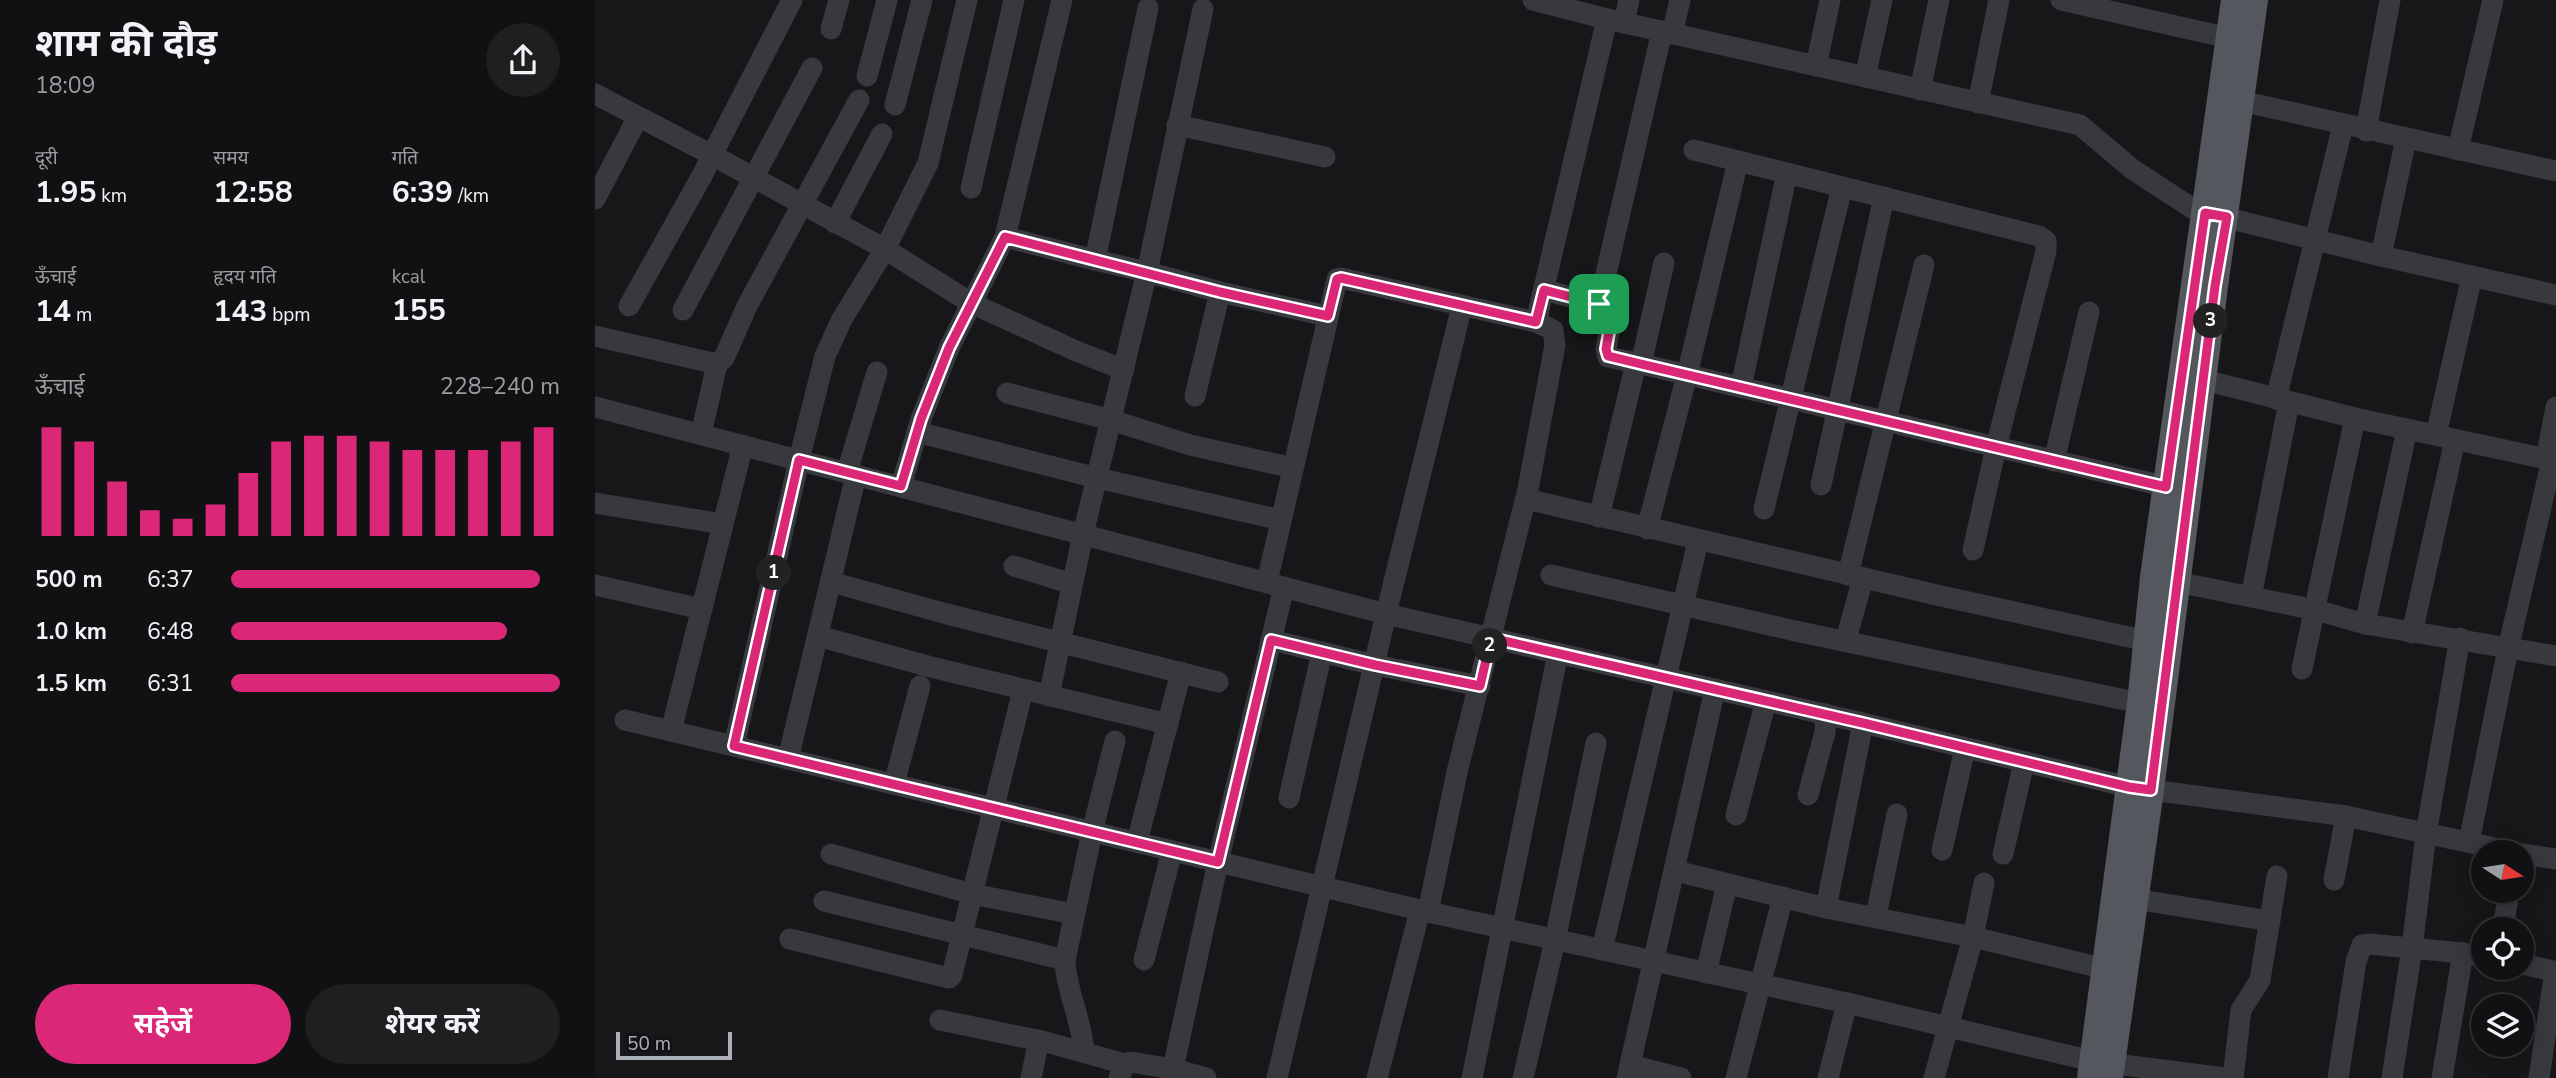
<!DOCTYPE html>
<html lang="hi">
<head>
<meta charset="utf-8">
<style>
  body { margin:0; font-family:"Nunito Sans","Noto Sans Devanagari",sans-serif; background:#1e1f21; color:#f1f3f6; height:100vh; display:flex; flex-direction:column; font-size:26px; white-space:nowrap }
  * { box-sizing:border-box; margin:0 }
  p { font-size:23px; color:#9c9da0 }
  .icon { flex:none; width:38px; height:38px; fill:none; stroke:currentColor; stroke-width:2; stroke-linecap:round; stroke-linejoin:round }
  .map { position:relative; flex:1; overflow:hidden }
  .panel { display:flex; flex-direction:column; background:#111113; width:595px }
  .panel>* { flex:none }
  .needle { width:46px; rotate:102deg }
  .controls { position:absolute; left:1876px; top:840px; display:grid; gap:14px }
  .controls a { display:grid; place-items:center; width:63px; height:63px; border-radius:50%; background:#111113; box-shadow:0 4px 18px #0003,0 0 0 2px #303133; font-size:35px }
  .scale { position:absolute; left:21px; bottom:18px; width:116px; box-sizing:border-box; padding-left:7px; border:4px solid #aaafb8; border-top:0; font-size:19px; line-height:24px; white-space:nowrap; color:#aaafb8; -webkit-text-stroke:5px #121214; paint-order:stroke }
  .pin { position:absolute; display:grid; place-items:center; width:60px; height:60px; color:#fff; margin:-30px; border-radius:14px; box-shadow:0 4px 10px #0006 }
  .km { position:absolute; width:35px; height:35px; margin:-18px; border-radius:50%; background:#222; color:#fff; font-size:19px; line-height:35px; text-align:center }
  .round { display:grid; place-items:center; flex:none; width:74px; height:74px; border-radius:37px; background:#1e1f21 }
  .headline { display:flex; align-items:center; justify-content:space-between; height:119px; padding:0 35px }
  h1 { font-size:38px; font-weight:700; line-height:52px }
  .figures { display:grid; grid-template-columns:repeat(3,1fr); gap:10px; height:119px; padding:7px 35px }
  .figures div { display:grid; align-content:center }
  .figures b { font-size:30px; font-weight:700 }
  .figures small { font-size:19px; font-weight:400 }
  .figures p { font-size:19px }
  .chart { height:196px; padding:14px 35px }
  .chart p { display:flex; justify-content:space-between }
  .chart svg { width:100%; height:126px; margin-top:7px; stroke:#db2777; stroke-width:6 }
  .action { display:flex; gap:14px; margin-top:auto; padding:14px 35px }
  .action a { flex:1; height:80px; border-radius:42px; background:#db2777; color:#fff; font-size:28px; font-weight:700; line-height:80px; text-align:center }
  .action a+a { background:#1e1f21; color:#f1f3f6 }
  ul { padding:0 35px; list-style:none; font-size:23px }
  li { display:grid; grid-template-columns:112px 84px 1fr; align-items:center; height:52px }
  li i { height:18px; border-radius:9px; background:#db2777 }
  main { display:flex; flex:1; min-height:0 }
  .map>svg:first-child { display:block }
</style>
</head>
<body>
<main>
<section class="panel">
<div class="headline"><div><h1>शाम की दौड़</h1><p>18:09</p></div><a class="round"><svg class="icon" aria-label="share" viewBox="0 0 24 24"><path d="M12 15V3M7 8l5-5 5 5M5 13v7h14v-7"/></svg></a></div>
<div class="figures">
<div><p>दूरी</p><b>1.95<small> km</small></b></div>
<div><p>समय</p><b>12:58</b></div>
<div><p>गति</p><b>6:39<small> /km</small></b></div>
</div>
<div class="figures">
<div><p>ऊँचाई</p><b>14<small> m</small></b></div>
<div><p>हृदय गति</p><b>143<small> bpm</small></b></div>
<div><p>kcal</p><b>155</b></div>
</div>
<div class="chart"><p><span>ऊँचाई</span>228–240 m</p>
<svg viewBox="0 0 160 44" preserveAspectRatio="none"><path d="M5 44V6M15 44V11M25 44V25M35 44V35M45 44V38M55 44V33M65 44V22M75 44V11M85 44V9M95 44V9M105 44V11M115 44V14M125 44V14M135 44V14M145 44V11M155 44V6"/></svg>
</div>
<ul>
<li><b>500 m</b>6:37<i style="width:94%"></i></li>
<li><b>1.0 km</b>6:48<i style="width:84%"></i></li>
<li><b>1.5 km</b>6:31<i style="width:100%"></i></li>
</ul>
<div class="action"><a>सहेजें</a><a>शेयर करें</a></div>
</section>
<div class="map">
<svg width="1961" height="1078" viewBox="0 0 1961 1078">
  <rect width="100%" height="100%" fill="#171719"/>
  <g fill="none" stroke-linecap="round" stroke-linejoin="round">
    <g stroke="#38393e" stroke-width="21">
      <polyline points="197,0 117,155 290,249 376,303 481,351 529,370"/>
      <polyline points="938,0 1012,19"/>
      <polyline points="1466,0 1634,38"/>
      <polyline points="1029,23 1034,0"/>
      <polyline points="236,29 244,0"/>
      <polyline points="1077,34 1085,0"/>
      <polyline points="1221,66 1235,0"/>
      <polyline points="272,76 292,0"/>
      <polyline points="1270,77 1287,0"/>
      <polyline points="1325,90 1344,0"/>
      <polyline points="0,94 117,155 108,174 34,306"/>
      <polyline points="1632,98 1961,171"/>
      <polyline points="1383,103 1404,0"/>
      <polyline points="300,105 327,0"/>
      <polyline points="582,125 730,157"/>
      <polyline points="1771,131 1795,0"/>
      <polyline points="1099,150 1444,236 1451,241 1451,251 1401,447 1378,550"/>
      <polyline points="1863,150 1898,0"/>
      <polyline points="376,188 419,0"/>
      <polyline points="0,199 43,117"/>
      <polyline points="240,223 287,134"/>
      <polyline points="410,237 500,260 553,8"/>
      <polyline points="1786,256 1811,139"/>
      <polyline points="500,260 552,272 608,9"/>
      <polyline points="949,290 1015,307 1018,310 1011,349 1013,357 1046,364 1586,490"/>
      <polyline points="1004,304 1067,31"/>
      <polyline points="88,310 217,68"/>
      <polyline points="0,336 122,364 129,358 152,306 264,100"/>
      <polyline points="1046,364 1069,263"/>
      <polyline points="1609,380 1760,418 1961,461"/>
      <polyline points="1146,387 1192,173"/>
      <polyline points="412,393 516,420 595,445 698,468"/>
      <polyline points="600,396 625,292"/>
      <polyline points="1681,399 1748,125"/>
      <polyline points="0,407 791,614 1268,723 1534,787 1751,816 1918,852"/>
      <polyline points="322,432 502,478 686,520"/>
      <polyline points="106,434 122,364"/>
      <polyline points="1841,435 1877,276"/>
      <polyline points="1951,460 1961,407"/>
      <polyline points="1459,461 1494,312"/>
      <polyline points="252,472 282,372"/>
      <polyline points="1226,485 1289,197"/>
      <polyline points="306,486 326,419 354,348 410,237 467,0"/>
      <polyline points="931,499 1346,596 1552,641"/>
      <polyline points="0,503 128,524"/>
      <polyline points="1169,509 1247,187"/>
      <polyline points="1004,517 1041,363"/>
      <polyline points="1052,529 1092,375 1143,161"/>
      <polyline points="419,566 477,584"/>
      <polyline points="956,575 1205,632 1545,703"/>
      <polyline points="1253,575 1329,265"/>
      <polyline points="1567,579 1721,610 1770,624 1961,656"/>
      <polyline points="236,582 352,614 623,682"/>
      <polyline points="672,582 742,279 746,278 941,322 1012,19 1485,125 1537,169 1600,210 1786,256 1961,295"/>
      <polyline points="0,585 107,609"/>
      <polyline points="1656,597 1694,402"/>
      <polyline points="1770,624 1812,429"/>
      <polyline points="1817,633 1860,440"/>
      <polyline points="223,636 336,667 573,724"/>
      <polyline points="676,640 780,665 885,686"/>
      <polyline points="1251,640 1268,578"/>
      <polyline points="1707,669 1760,418"/>
      <polyline points="454,696 488,534 552,272 625,292 732,316"/>
      <polyline points="30,720 833,912 1252,1003 1497,1061 1630,1078"/>
      <polyline points="76,731 148,445"/>
      <polyline points="139,746 204,460 230,356 247,319 290,249 333,163 372,0"/>
      <polyline points="193,759 261,475"/>
      <polyline points="299,784 325,686"/>
      <polyline points="1213,795 1230,732 1231,714"/>
      <polyline points="694,798 727,652"/>
      <polyline points="1141,815 1171,701"/>
      <polyline points="542,842 586,672"/>
      <polyline points="1874,842 1913,649 1957,460"/>
      <polyline points="1347,850 1370,748"/>
      <polyline points="236,854 377,894 479,914"/>
      <polyline points="1408,854 1429,762"/>
      <polyline points="1927,854 1961,859"/>
      <polyline points="1081,871 1231,908 1378,937 1511,969"/>
      <polyline points="1739,880 1751,816"/>
      <polyline points="1540,899 1675,921"/>
      <polyline points="229,901 470,960"/>
      <polyline points="1231,908 1268,723"/>
      <polyline points="833,912 862,772 933,489 960,345 958,330 941,322"/>
      <polyline points="1281,916 1302,814"/>
      <polyline points="1908,929 1914,891"/>
      <polyline points="195,939 354,978 357,975 428,690"/>
      <polyline points="1007,950 1103,541"/>
      <polyline points="549,960 577,851"/>
      <polyline points="1927,964 1958,971 1959,978 1944,1078"/>
      <polyline points="1111,973 1132,884"/>
      <polyline points="345,1020 451,1042 530,1064"/>
      <path d="M489,1052C487,1020 471,991 470,960L497,832L520,741"/>
      <polyline points="1035,1065 1086,1078"/>
      <polyline points="436,1078 444,1040"/>
      <polyline points="524,1078 530,1064 536,1062 578,1069 611,1078"/>
      <polyline points="576,1078 623,862 689,587"/>
      <polyline points="682,1078 791,614 867,306"/>
      <polyline points="782,1078 825,910"/>
      <polyline points="877,1078 963,653"/>
      <polyline points="928,1078 960,940 1001,743"/>
      <polyline points="1032,1078 1120,689"/>
      <polyline points="1141,1078 1188,897"/>
      <polyline points="1233,1078 1252,1003"/>
      <polyline points="1339,1078 1378,937 1389,883"/>
      <polyline points="1638,1078 1646,1010 1665,980 1682,876"/>
      <polyline points="1743,1078 1761,962 1767,945 1774,944 1868,953 1888,957"/>
      <polyline points="1797,1078 1817,948 1831,834 1865,638"/>
      <polyline points="1847,1078 1868,953"/>
    </g>
    <g stroke="#54575d" stroke-width="26">
      <polyline points="1495,1078 1545,703 1558,577 1639,0"/>
      <polyline points="1515,1078 1556,790 1620,286 1660,0"/>
    </g>
  </g>
  <g fill="none" stroke-linecap="round" stroke-linejoin="round">
    <defs>
      <polygon id="route" points="1610,213 1632,217 1620,286 1556,790 1534,787 1268,723 896,638 885,686 780,665 676,640 623,862 139,746 204,460 306,486 326,419 354,348 410,237 625,292 733,316 742,279 746,278 941,322 949,290 1015,307 1018,310 1011,349 1013,356 1046,364 1571,487"/>
    </defs>
    <use href="#route" stroke="#fff" stroke-width="14"/>
    <use href="#route" stroke="#db2777" stroke-width="9"/>
  </g>
</svg>
<div class="controls">
<a><svg class="needle" viewBox="-14 -14 28 28"><path d="M0-13l5 13h-10z" fill="#e53935"/><path d="M0 13l5-13h-10z" fill="#9c9da0"/></svg></a>
<a><svg class="icon" aria-label="locate" viewBox="0 0 24 24"><circle cx="12" cy="12" r="6"/><path d="M12 2v4M12 18v4M2 12h4M18 12h4"/></svg></a>
<a><svg class="icon" aria-label="layers" viewBox="0 0 24 24"><path d="M12 4l9 5-9 5-9-5zM3 14l9 5 9-5"/></svg></a>
</div>
<div class="scale">50 m</div>
<div class="pin" style="left:1004px;top:304px;background:#1e9e55"><svg class="icon" aria-label="arrive" viewBox="0 0 24 24"><path d="M6 21V4h12l-3 4 3 4H6"/></svg></div>
<b class="km" style="left:179px;top:573px">1</b>
<b class="km" style="left:895px;top:646px">2</b>
<b class="km" style="left:1616px;top:321px">3</b>
</div>
</main>
</body>
</html>
